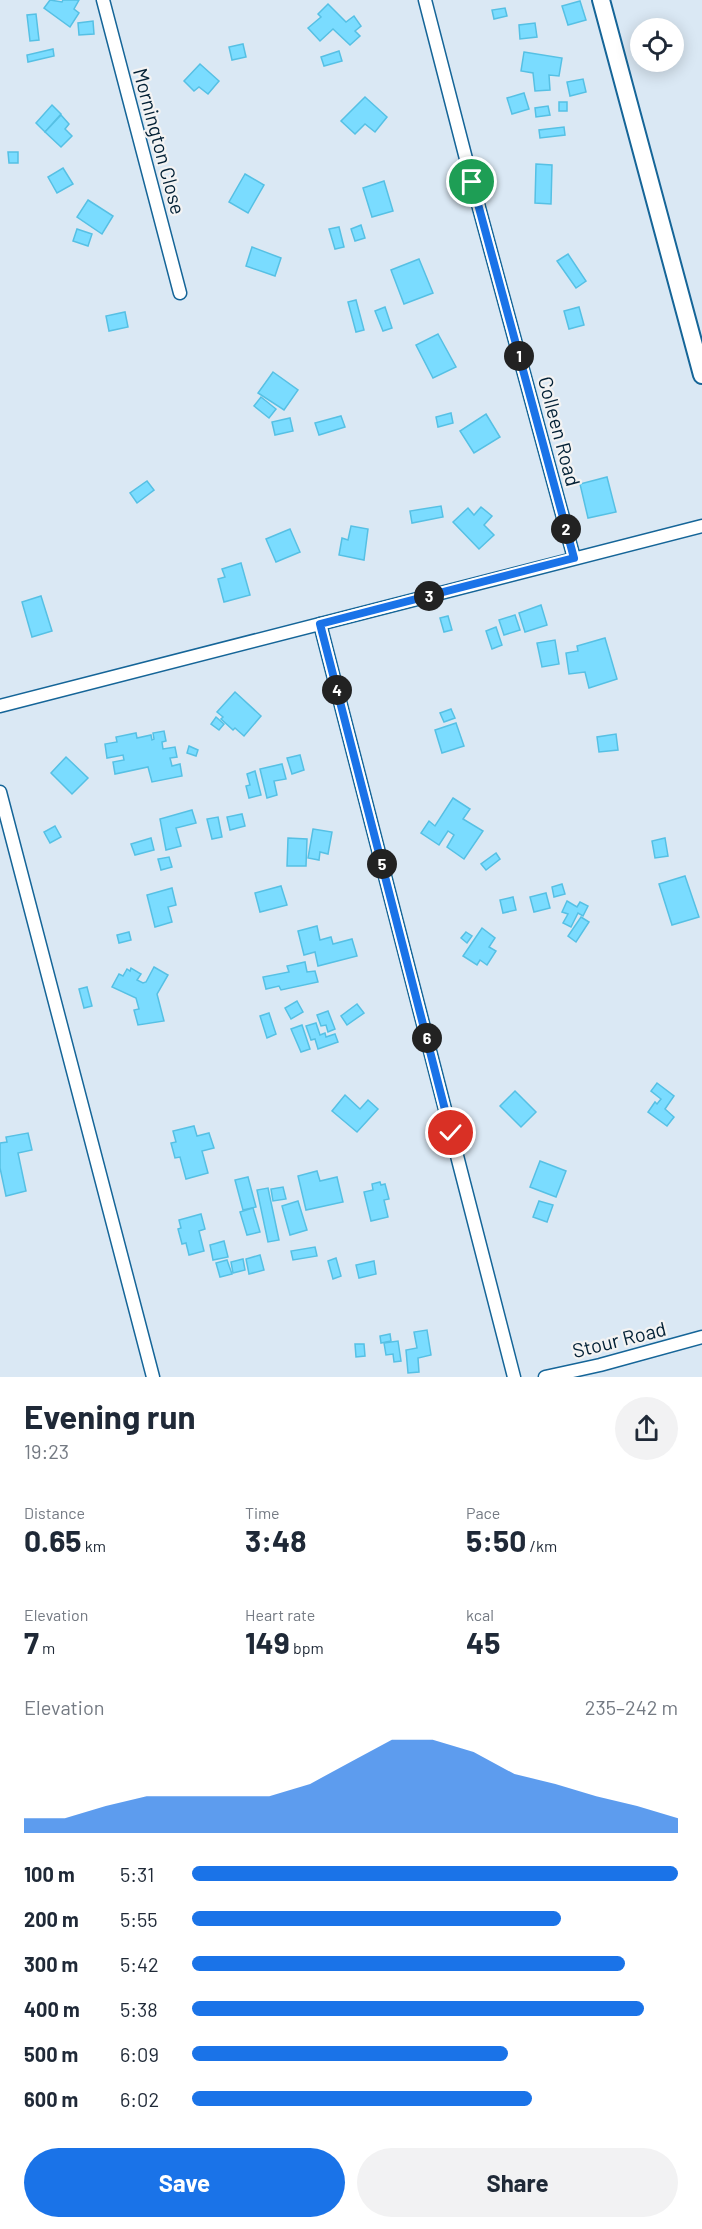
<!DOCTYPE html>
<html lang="en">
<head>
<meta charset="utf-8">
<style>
  body { margin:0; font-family:Barlow,sans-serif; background:#f2f2f3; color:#1f2937; height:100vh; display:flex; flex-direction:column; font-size:22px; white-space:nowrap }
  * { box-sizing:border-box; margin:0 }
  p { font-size:20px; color:#747a83 }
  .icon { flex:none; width:33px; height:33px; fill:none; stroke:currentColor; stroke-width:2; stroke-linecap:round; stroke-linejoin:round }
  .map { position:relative; height:1377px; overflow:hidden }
  .drawer { display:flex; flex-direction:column; background:#fff; flex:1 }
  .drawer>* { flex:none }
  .fabs { position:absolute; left:630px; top:18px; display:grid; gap:12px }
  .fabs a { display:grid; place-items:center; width:54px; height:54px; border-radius:50%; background:#fff; box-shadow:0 3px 15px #0003; font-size:30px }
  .pin { position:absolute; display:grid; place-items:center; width:51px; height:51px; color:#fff; margin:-26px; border:3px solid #fff; border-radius:50%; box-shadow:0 2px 6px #0007 }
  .km { position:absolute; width:30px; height:30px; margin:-15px; border-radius:50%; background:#222; color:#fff; font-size:16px; line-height:30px; text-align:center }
  .round { display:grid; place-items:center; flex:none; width:63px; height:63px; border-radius:32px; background:#f2f2f3 }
  .overview { display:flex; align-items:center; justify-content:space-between; height:102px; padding:0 24px }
  h1 { font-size:33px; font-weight:700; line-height:45px }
  .stats { display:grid; grid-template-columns:repeat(3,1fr); gap:9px; height:102px; padding:6px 24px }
  .stats div { display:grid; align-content:center }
  .stats b { font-size:30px; font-weight:700 }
  .stats small { font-size:16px; font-weight:400 }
  .stats p { font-size:16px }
  .chart { height:168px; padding:12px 24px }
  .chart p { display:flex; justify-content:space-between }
  .chart svg { width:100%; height:108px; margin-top:6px; fill:#1a73e8; opacity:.7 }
  .cta { display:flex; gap:12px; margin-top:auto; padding:12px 24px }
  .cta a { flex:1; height:69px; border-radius:36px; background:#1a73e8; color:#fff; font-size:24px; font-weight:700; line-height:69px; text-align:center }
  .cta a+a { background:#f2f2f3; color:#1f2937 }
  ul { padding:0 24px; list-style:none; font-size:20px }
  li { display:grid; grid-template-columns:96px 72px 1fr; align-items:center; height:45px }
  li i { height:15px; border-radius:8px; background:#1a73e8 }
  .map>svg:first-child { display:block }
</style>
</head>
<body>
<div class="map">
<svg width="702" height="1377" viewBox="0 0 702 1377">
  <rect width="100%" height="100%" fill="#dae8f4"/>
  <g fill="#7adcff" stroke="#56c0e4" stroke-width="1.5">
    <polygon points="50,0 62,2 63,0 79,0 74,9 79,13 70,27 44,8"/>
    <polygon points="580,1 586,20 568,25 562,6"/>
    <polygon points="328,4 346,22 354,16 361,26 355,31 360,36 350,45 333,29 320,41 308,28 321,17 318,14"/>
    <polygon points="505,8 507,16 494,19 492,10"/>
    <polygon points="36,14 39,40 30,41 27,15"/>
    <polygon points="93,21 94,34 79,35 78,23"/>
    <polygon points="535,23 537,37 520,39 519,25"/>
    <polygon points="243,44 246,57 232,60 229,47"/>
    <polygon points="53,49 54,56 28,62 27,55"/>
    <polygon points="339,51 342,61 324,66 321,57"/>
    <polygon points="524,52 562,58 559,76 549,75 550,90 535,91 533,73 521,71"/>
    <polygon points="200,64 219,81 208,94 199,87 194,91 184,81"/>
    <polygon points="583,79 586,92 570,96 567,82"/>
    <polygon points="524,93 529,109 512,114 507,98"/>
    <polygon points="365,97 387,117 375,132 365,124 355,134 341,121"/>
    <rect x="559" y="102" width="8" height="9"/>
    <polygon points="52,105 61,114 45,132 36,123"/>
    <polygon points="548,106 550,115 536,117 535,108"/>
    <polygon points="61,115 69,124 65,129 72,136 61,147 45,132"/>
    <polygon points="564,127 565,135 540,138 539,130"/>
    <polygon points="8,152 18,152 18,163 9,163"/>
    <polygon points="536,164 552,165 551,204 535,203"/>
    <polygon points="63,168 73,184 57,193 48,177"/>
    <polygon points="245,174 264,185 248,213 229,202"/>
    <polygon points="384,181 393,211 372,217 363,188"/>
    <polygon points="88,200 113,216 102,234 77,217"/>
    <polygon points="361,225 365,238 355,241 351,229"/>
    <polygon points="339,227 344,247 335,249 329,229"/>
    <polygon points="77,229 92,234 88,246 73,241"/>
    <polygon points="252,247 281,258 275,276 246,266"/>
    <polygon points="568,254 586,281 576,288 557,261"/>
    <polygon points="419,259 433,293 404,304 391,270"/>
    <polygon points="356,300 364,330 356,332 348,302"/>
    <polygon points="385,307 392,328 383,331 375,311"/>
    <polygon points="579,307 584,325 569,329 564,311"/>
    <polygon points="125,312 128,327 109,331 106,316"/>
    <polygon points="438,334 456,367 433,378 416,345"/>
    <polygon points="273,372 298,390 284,410 258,393"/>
    <polygon points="261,397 276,409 269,418 254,406"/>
    <polygon points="451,413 453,423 438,427 436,417"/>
    <polygon points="486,414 500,437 474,453 460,431"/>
    <polygon points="341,416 345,427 319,435 315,423"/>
    <polygon points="290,418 293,431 275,435 272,422"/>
    <polygon points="607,477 616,512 588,518 580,484"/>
    <polygon points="147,481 154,490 137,503 130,493"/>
    <polygon points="441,506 443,517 412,523 410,511"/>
    <polygon points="481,507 492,516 484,525 494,535 479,549 453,522 468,508 474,515"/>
    <polygon points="351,526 368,529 364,560 339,555 342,538 348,540"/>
    <polygon points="290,529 300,552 276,562 266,539"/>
    <polygon points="241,563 250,595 224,602 218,579 225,577 222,569"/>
    <polygon points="41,596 52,631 32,637 22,602"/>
    <polygon points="541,605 547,625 525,632 519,613"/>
    <polygon points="515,615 520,630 504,635 499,620"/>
    <polygon points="448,616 452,630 444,632 440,618"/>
    <polygon points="496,627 502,645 492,649 486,631"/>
    <polygon points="605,638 617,679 589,688 585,672 569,674 566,653 578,651 577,646"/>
    <polygon points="555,640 559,664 542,667 537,643"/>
    <polygon points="235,692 261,716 244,736 235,728 233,730 221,719 223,717 217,712"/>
    <polygon points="451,709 455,718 444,722 440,713"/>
    <polygon points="216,717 224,724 219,730 211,724"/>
    <polygon points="456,723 464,746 442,753 435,730"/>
    <polygon points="164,731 166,741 162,742 163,749 175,747 177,757 170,758 172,766 180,764 182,776 152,782 148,767 115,774 113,762 124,760 123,755 107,758 105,744 117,742 116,737 136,733 137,738 151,735 152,740 154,739 153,733"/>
    <polygon points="616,734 618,750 599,752 597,737"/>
    <polygon points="189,746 198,750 196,756 187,753"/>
    <polygon points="300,755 304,770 292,774 287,758"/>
    <polygon points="66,757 88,778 72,794 51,773"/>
    <polygon points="282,764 286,779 274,781 277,795 267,798 260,769"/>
    <polygon points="255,771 261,795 249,798 246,786 250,785 247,774"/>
    <polygon points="453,798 470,809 463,819 483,831 464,859 447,847 454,835 448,831 439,845 421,833 429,821 435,826"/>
    <polygon points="192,810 196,823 176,828 181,846 166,850 160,819"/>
    <polygon points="242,814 245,826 230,830 227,817"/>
    <polygon points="218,817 222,837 212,839 207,819"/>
    <polygon points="55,826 61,837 50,843 44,832"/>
    <polygon points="313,829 332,832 328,854 320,852 319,860 308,858"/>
    <polygon points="151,838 154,850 135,855 131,844"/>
    <polygon points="288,838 307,839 306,866 287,866"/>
    <polygon points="665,838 668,856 655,858 652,841"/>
    <polygon points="496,853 500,859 486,870 481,864"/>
    <polygon points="169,857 172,867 161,870 158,859"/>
    <polygon points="685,876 699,917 672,925 659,884"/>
    <polygon points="562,884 565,894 554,897 552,887"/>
    <polygon points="281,886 287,905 260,912 255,893"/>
    <polygon points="172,888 176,905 168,907 172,922 155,927 147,895"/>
    <polygon points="546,893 550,908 534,912 530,897"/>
    <polygon points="513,897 516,910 503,913 500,900"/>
    <polygon points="567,901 577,907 580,902 588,906 583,916 578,913 571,927 563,923 568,914 562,912"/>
    <polygon points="581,917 589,922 576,942 568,936"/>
    <polygon points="317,926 320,940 331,937 333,944 352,939 357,956 318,966 315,952 304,955 298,931"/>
    <polygon points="482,928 495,938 489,947 496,951 487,965 480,960 477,965 463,956"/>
    <polygon points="129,932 131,940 119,943 117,935"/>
    <polygon points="466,932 472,936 467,943 461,938"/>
    <polygon points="305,962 307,972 315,971 318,982 281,990 279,986 266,989 263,977 289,972 287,966"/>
    <polygon points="154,967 168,975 157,994 164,1021 138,1025 134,1010 139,1009 136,998 112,987 119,974 123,976 127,969 130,971 131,968 141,974 137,980 143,983 146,982"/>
    <polygon points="87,987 92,1006 84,1008 79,989"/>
    <polygon points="297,1001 303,1012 291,1019 285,1008"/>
    <polygon points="357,1004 364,1013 347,1025 341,1016"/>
    <polygon points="328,1011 335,1029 328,1032 326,1025 321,1026 317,1015"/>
    <polygon points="269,1013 276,1034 267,1038 260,1016"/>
    <polygon points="316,1023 320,1035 325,1033 326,1037 335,1034 338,1042 318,1049 315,1039 311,1040 306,1026"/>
    <polygon points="302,1025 310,1049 301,1052 291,1029"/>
    <polygon points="657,1083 674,1096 665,1109 674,1117 667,1126 648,1112 655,1102 657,1104 661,1099 651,1091"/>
    <polygon points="515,1091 536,1112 521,1127 500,1106"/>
    <polygon points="345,1095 360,1109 368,1100 378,1109 357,1132 332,1111"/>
    <polygon points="194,1126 197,1136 209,1133 214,1148 202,1151 208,1173 186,1179 180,1157 175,1158 171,1143 176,1142 173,1131"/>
    <polygon points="28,1133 32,1150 18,1153 26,1191 6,1196 0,1168 0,1143 7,1142 6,1137"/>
    <polygon points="540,1161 566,1171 556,1197 530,1187"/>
    <polygon points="317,1171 320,1181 337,1177 343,1202 306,1210 298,1176"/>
    <polygon points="248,1177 256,1207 243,1210 235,1180"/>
    <polygon points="380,1182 381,1185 385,1184 389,1199 384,1200 388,1217 371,1221 364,1192 373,1190 372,1184"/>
    <polygon points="283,1187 286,1199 273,1201 271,1189"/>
    <polygon points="268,1188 279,1240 268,1242 257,1190"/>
    <polygon points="298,1201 307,1230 290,1235 282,1206"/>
    <polygon points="539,1201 553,1205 547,1222 533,1217"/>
    <polygon points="253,1208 260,1232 247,1235 240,1212"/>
    <polygon points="201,1214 205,1229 199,1231 204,1251 189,1255 186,1243 182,1244 178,1229 181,1228 179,1220"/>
    <polygon points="224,1241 228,1257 213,1260 210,1245"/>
    <polygon points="315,1247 317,1256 293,1260 291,1251"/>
    <polygon points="260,1255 264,1270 249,1274 246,1259"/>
    <polygon points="336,1258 341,1276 333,1279 328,1261"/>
    <polygon points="243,1259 245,1270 233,1273 231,1262"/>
    <polygon points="227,1260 232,1274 220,1277 216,1263"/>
    <polygon points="374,1261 376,1274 359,1278 356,1265"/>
    <polygon points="427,1330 431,1355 418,1358 419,1372 408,1373 406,1350 417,1348 414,1332"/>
    <polygon points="390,1334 391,1341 381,1343 380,1336"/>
    <polygon points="398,1341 401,1361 394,1362 393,1354 386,1355 384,1343"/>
    <polygon points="355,1344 364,1344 365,1356 356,1357"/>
  </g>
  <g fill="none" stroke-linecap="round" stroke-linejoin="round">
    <defs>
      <g id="street">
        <polyline points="103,0 180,293"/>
        <polyline points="425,0 472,182 574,558"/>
        <polyline points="320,624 514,1377"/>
        <polyline points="0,706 702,526"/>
        <polyline points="0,792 153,1377"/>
        <polyline points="545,1377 600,1365 702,1337"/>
      </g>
      <polyline id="secondary" points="601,0 702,375"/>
    </defs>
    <use href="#street" stroke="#156598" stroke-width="15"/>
    <use href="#secondary" stroke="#156598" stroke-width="20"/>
    <use href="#street" stroke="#fff" stroke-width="12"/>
    <use href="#secondary" stroke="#fff" stroke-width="16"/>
  </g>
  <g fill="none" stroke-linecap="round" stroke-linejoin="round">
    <defs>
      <polyline id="route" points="451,1133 320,624 574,558 472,182"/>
    </defs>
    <use href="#route" stroke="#fff" stroke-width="12"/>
    <use href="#route" stroke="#1a73e8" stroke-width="8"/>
  </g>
  <g text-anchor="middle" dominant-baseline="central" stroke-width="4.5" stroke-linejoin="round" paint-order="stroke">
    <g font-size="20" fill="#011f34" stroke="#f3f3f3">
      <text transform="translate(160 141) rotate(75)">Mornington Close</text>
      <text transform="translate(560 431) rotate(75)">Colleen Road</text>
      <text transform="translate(619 1339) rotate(-14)">Stour Road</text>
    </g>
  </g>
</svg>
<div class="fabs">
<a><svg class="icon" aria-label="locate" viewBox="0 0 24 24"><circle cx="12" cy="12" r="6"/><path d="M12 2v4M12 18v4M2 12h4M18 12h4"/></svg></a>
</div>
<div class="pin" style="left:472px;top:182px;background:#1e9e55"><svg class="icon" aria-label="arrive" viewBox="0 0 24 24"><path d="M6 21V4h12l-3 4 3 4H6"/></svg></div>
<div class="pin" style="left:451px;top:1133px;background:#d93025"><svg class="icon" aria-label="check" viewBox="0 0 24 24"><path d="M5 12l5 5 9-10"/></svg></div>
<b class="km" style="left:519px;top:356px">1</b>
<b class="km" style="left:566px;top:529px">2</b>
<b class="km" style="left:429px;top:596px">3</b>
<b class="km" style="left:337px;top:690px">4</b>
<b class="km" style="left:382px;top:864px">5</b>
<b class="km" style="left:427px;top:1038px">6</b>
</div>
<section class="drawer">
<div class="overview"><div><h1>Evening run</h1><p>19:23</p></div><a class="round"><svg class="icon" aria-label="share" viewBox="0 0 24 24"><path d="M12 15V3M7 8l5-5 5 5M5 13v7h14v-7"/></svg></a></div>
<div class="stats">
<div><p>Distance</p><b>0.65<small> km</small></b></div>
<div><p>Time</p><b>3:48</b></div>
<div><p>Pace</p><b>5:50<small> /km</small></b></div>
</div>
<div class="stats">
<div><p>Elevation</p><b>7<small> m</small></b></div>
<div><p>Heart rate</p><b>149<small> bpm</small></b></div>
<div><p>kcal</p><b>45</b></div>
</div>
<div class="chart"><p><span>Elevation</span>235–242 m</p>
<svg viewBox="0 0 160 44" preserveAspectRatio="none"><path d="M0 44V38L10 38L20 33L30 29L40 29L50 29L60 29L70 24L80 15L90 6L100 6L110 11L120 20L130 24L140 29L150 33L160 38V44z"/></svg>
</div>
<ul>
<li><b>100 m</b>5:31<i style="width:100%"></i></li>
<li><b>200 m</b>5:55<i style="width:76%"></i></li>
<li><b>300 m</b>5:42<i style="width:89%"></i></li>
<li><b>400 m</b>5:38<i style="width:93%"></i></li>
<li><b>500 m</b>6:09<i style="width:65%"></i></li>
<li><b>600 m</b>6:02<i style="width:70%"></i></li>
</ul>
<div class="cta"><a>Save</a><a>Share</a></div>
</section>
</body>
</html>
